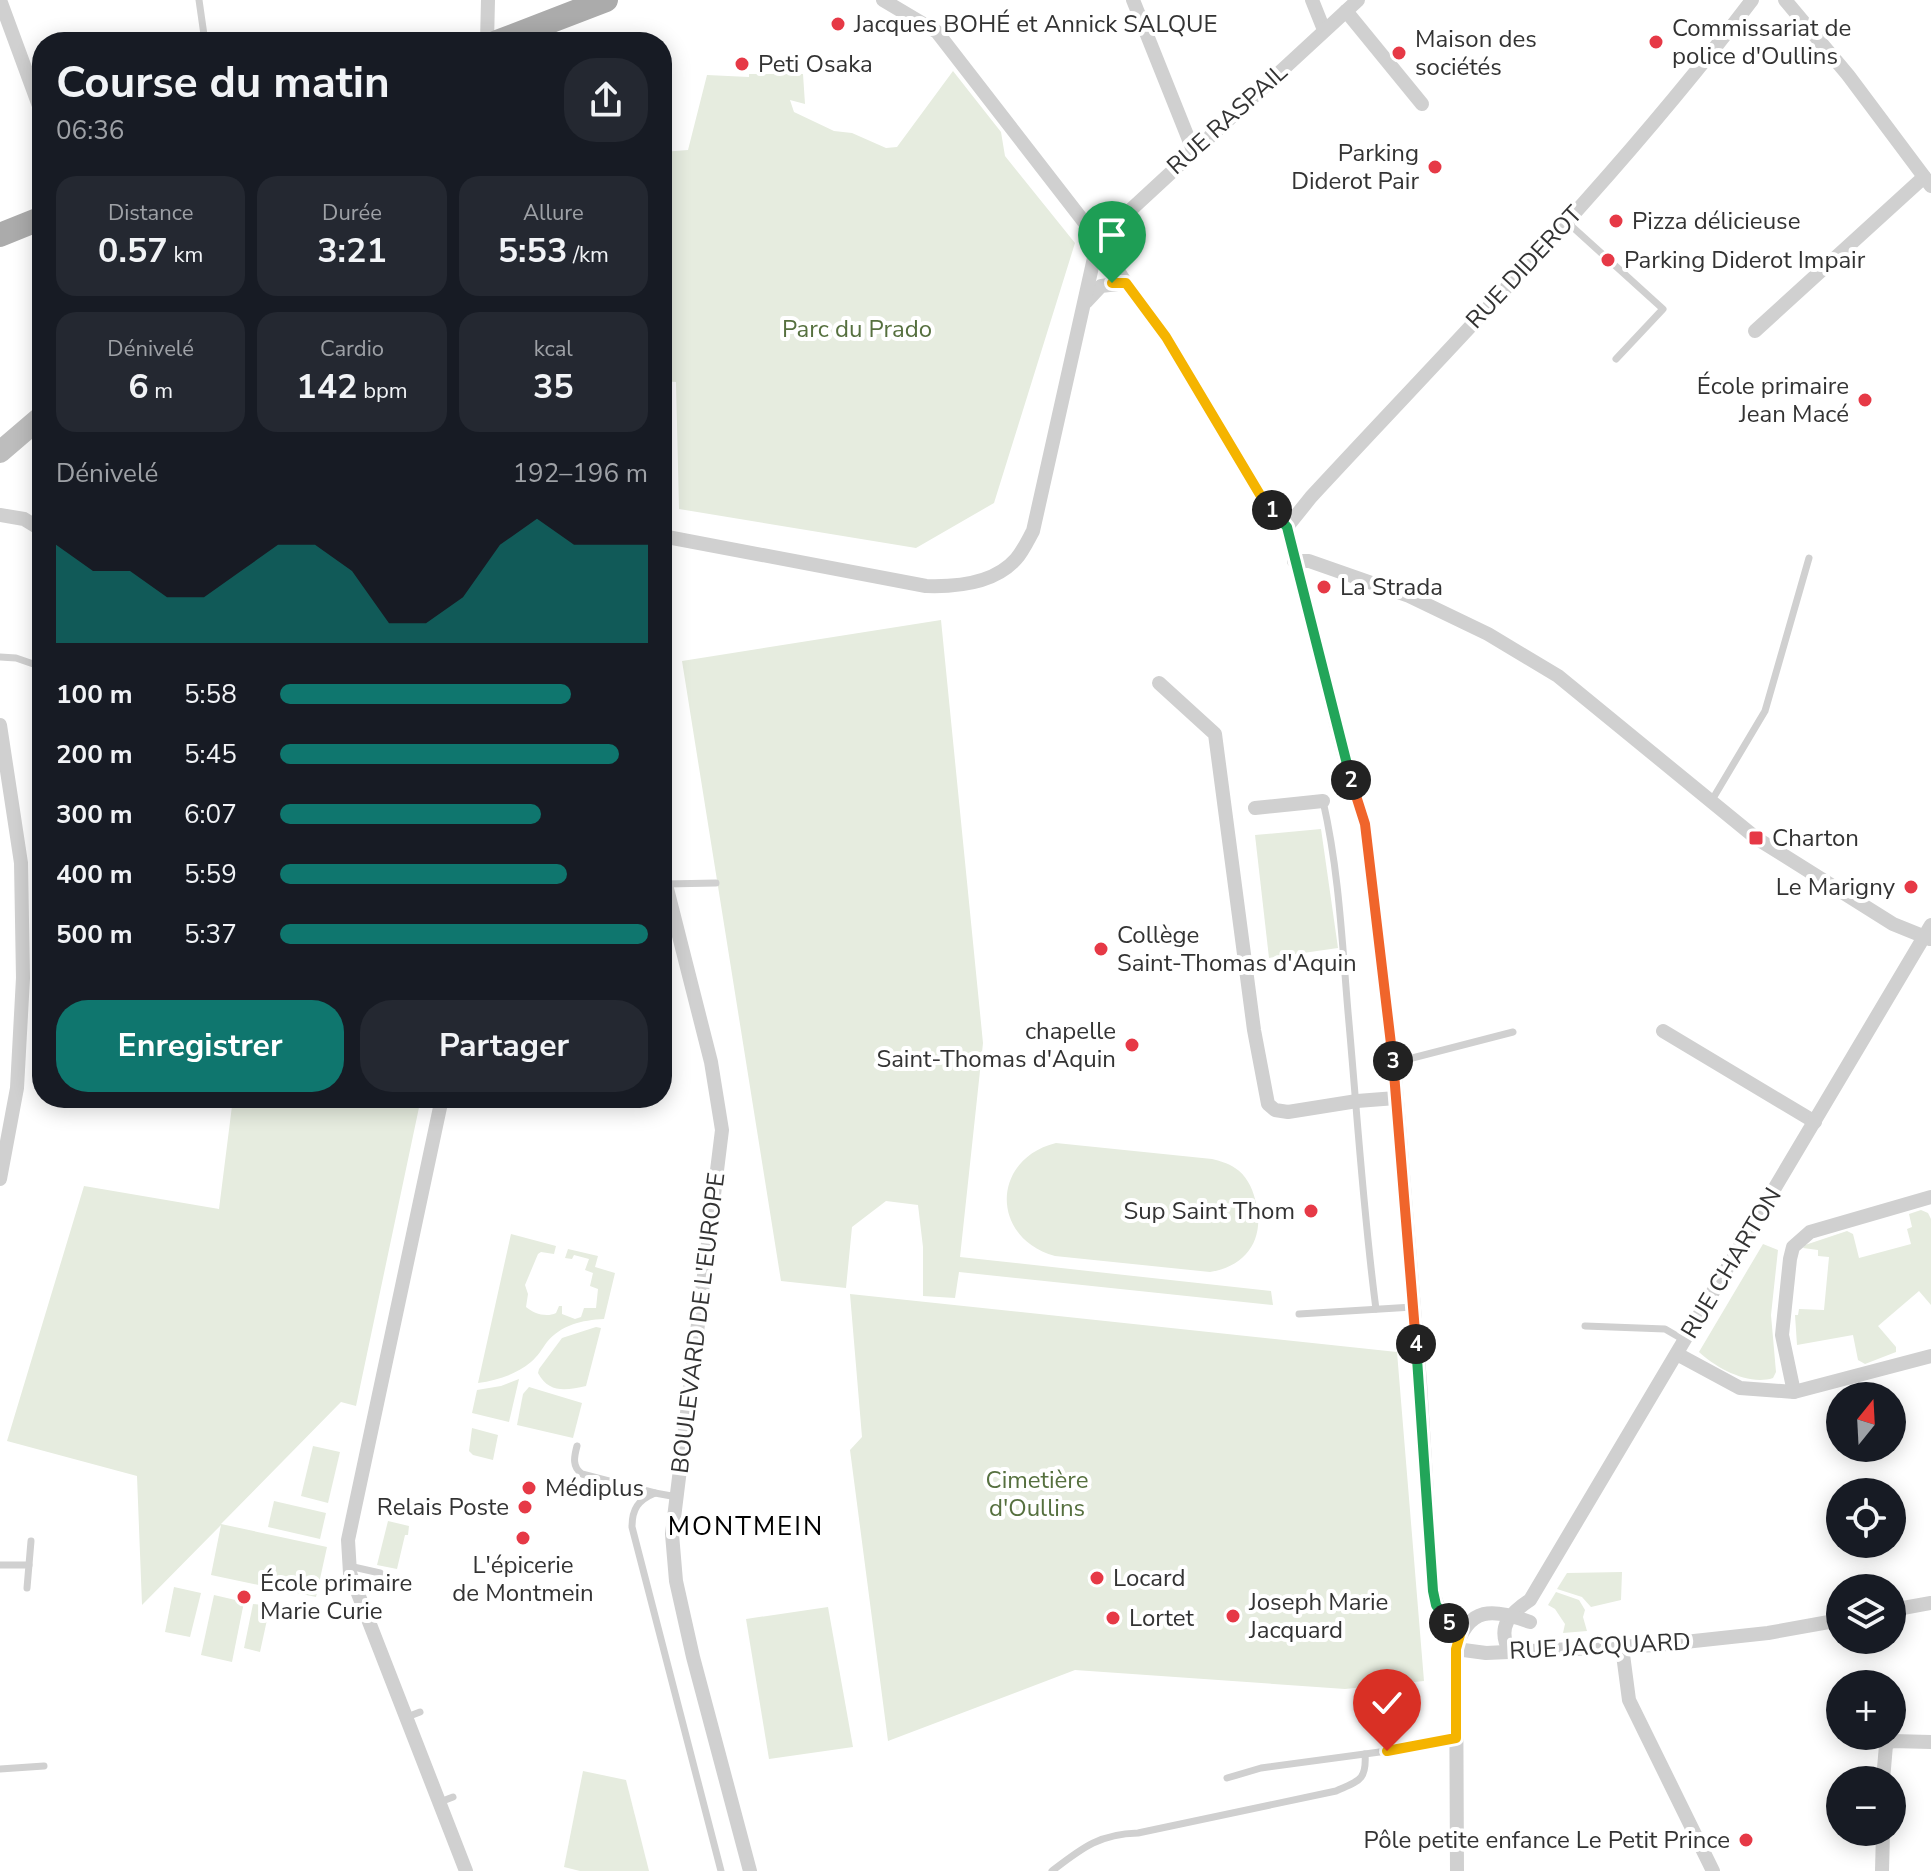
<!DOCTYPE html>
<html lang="fr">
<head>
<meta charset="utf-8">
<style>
  body { margin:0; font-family:"Nunito Sans",sans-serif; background:#242831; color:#f1f3f6; height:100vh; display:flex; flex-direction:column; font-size:30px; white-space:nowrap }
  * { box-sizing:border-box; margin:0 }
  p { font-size:26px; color:#9ea1a6 }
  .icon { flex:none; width:44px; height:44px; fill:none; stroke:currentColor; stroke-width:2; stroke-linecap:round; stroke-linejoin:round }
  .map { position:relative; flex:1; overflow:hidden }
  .details { position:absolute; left:32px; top:32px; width:640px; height:1076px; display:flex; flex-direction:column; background:#171b24; border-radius:32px; box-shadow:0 4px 20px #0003 }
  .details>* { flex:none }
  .needle { width:52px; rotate:18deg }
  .controls { position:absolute; left:1826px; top:1382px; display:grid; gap:16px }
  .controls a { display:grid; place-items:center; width:80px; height:80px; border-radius:50%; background:#171b24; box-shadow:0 4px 20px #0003; font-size:40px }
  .pin { position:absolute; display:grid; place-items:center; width:68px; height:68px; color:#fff; margin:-82px -34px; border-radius:50% 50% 50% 0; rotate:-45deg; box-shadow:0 0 8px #0007 }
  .pin .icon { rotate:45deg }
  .km { position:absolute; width:40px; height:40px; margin:-20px; border-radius:50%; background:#222; color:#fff; font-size:22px; line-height:40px; text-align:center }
  .round { display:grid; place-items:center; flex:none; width:84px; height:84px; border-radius:32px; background:#242831 }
  .summary { display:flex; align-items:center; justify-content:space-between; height:136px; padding:0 24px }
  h1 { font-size:44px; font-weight:700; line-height:60px }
  .figures { display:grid; grid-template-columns:repeat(3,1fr); gap:12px; height:136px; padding:8px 24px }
  .figures div { display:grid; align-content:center; border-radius:20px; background:#242831; text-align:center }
  .figures b { font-size:34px; font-weight:700 }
  .figures small { font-size:22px; font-weight:400 }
  .figures p { font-size:22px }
  .chart { height:224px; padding:16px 24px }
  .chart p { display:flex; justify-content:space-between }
  .chart svg { width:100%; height:144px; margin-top:8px; fill:#0f766e; opacity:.7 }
  .button { display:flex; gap:16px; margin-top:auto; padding:16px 24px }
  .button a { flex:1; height:92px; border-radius:32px; background:#0f766e; color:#fff; font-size:32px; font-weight:700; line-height:92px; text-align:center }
  .button a+a { background:#242831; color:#f1f3f6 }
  ul { padding:0 24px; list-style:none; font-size:26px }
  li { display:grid; grid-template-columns:128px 96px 1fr; align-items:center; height:60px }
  li i { height:20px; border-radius:10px; background:#0f766e }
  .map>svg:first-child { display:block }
</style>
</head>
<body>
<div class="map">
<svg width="1931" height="1871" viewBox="0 0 1931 1871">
  <rect width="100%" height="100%" fill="#fff"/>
  <g fill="#e6ecdf">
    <polygon points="953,71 1001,132 1005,156 1075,243 994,503 916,548 679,509 676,382 662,381 662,152 688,150 707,75 749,77 749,74 803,74 805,104 790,100 794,112 834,131 852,133 886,148 897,147"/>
    <polygon points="941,620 983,1043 960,1257 1271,1291 1273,1305 959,1272 955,1298 923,1296 923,1247 918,1205 886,1201 852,1227 846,1288 781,1281 682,661"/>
    <polygon points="1321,829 1338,948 1269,958 1255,835"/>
    <polygon points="233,1098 421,1098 356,1406 341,1402 221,1524 327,1547 316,1597 211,1575 221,1525 142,1605 137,1476 7,1441 84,1186 219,1209"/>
    <path d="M1056,1143L1212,1159C1220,1161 1228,1163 1235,1168C1246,1175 1252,1187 1255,1199C1266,1236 1249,1266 1210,1272L1055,1256C990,1238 991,1159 1056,1143Z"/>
    <polygon points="1921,1210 1928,1213 1931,1219 1931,1305 1919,1291 1878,1326 1896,1347 1896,1352 1865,1364 1858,1360 1853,1335 1797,1345 1795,1315 1798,1315 1799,1309 1824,1310 1829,1257 1818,1256 1818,1250 1803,1248 1805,1245 1847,1231 1853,1234 1859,1258 1911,1244 1907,1229 1912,1227 1909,1214"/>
    <path d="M511,1234L556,1246L554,1254L541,1252L538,1254L525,1285L528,1294L526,1307C533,1313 546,1318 556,1313L559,1306H562V1314L575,1319L581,1317L584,1308H596L598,1289L590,1286L593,1273L585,1270L589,1259L574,1255L572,1259L565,1258L568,1249L598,1256L595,1267L615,1273L604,1319C582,1320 561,1325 547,1342C542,1349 538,1356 531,1362C515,1375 498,1380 478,1383Z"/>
    <path d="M1763,1244L1778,1250L1771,1315L1776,1372L1773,1378C1749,1386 1716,1368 1699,1352Z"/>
    <polygon points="850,1294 1397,1352 1424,1681 1345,1689 1075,1670 888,1741 850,1450 862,1437"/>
    <path d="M596,1327L601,1328L586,1386C567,1390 549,1394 538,1373L539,1369L562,1338Z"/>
    <polygon points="519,1379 509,1422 472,1413 477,1390 501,1386"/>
    <polygon points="529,1387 582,1403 573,1438 517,1425 523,1394"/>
    <polygon points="472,1428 498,1435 493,1460 473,1455 469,1451"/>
    <polygon points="313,1446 340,1452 328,1503 301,1496"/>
    <polygon points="274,1501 326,1513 320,1539 268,1527"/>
    <polygon points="388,1521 409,1526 408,1535 405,1535 397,1569 377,1565"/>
    <polygon points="1622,1572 1621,1600 1591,1607 1582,1597 1557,1589 1567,1573"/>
    <polygon points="174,1587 201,1593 190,1637 165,1632"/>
    <polygon points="1556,1592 1579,1600 1585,1610 1583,1617 1587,1631 1563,1633 1565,1624 1555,1609 1548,1605"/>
    <polygon points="214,1595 244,1602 232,1662 201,1655"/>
    <polygon points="253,1604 270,1606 260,1652 244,1648"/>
    <polygon points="828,1607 853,1747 769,1759 746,1619"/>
    <polygon points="583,1771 626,1780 649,1871 580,1871 564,1867"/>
  </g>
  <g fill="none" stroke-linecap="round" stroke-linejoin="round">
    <g stroke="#d0d0d0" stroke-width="7">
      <polyline points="199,0 205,42"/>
      <polyline points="1567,222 1663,309 1616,359"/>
      <polyline points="0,657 16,658 42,667"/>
      <polyline points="1712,800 1765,711 1809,558"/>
      <path d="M1323,801C1339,871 1342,941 1348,1012C1357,1111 1363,1211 1376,1309"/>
      <polyline points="666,884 716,883"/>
      <polyline points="1393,1063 1513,1032"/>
      <polyline points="1299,1314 1413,1307"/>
      <polyline points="1585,1326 1665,1329 1684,1340"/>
      <path d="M577,1446C574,1457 572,1467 582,1474L655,1493C638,1500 632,1509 632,1527L721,1871"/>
      <polyline points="655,1493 677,1497"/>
      <polyline points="0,1565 29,1565"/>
      <polyline points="349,1566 380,1573"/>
      <polyline points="27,1588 31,1541"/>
      <polyline points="407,1717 420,1712"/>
      <polyline points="0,1769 44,1766"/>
      <polyline points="1227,1778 1261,1768 1387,1751 1456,1738"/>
      <polyline points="440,1802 453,1797"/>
      <path d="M1052,1871C1082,1848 1099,1834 1138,1833L1336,1791C1358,1781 1367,1781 1365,1754"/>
    </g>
    <g stroke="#d0d0d0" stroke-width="14">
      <polyline points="0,0 42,114"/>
      <path d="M883,0L937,32L1098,240L1126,283L1166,337L1262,498L1287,527L1350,779L1365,824L1395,1077L1420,1382L1433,1591C1437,1609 1445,1621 1462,1628"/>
      <polyline points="1133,0 1193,150"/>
      <polyline points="1312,0 1324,30"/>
      <polyline points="1785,0 1848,75 1931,186"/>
      <polyline points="1346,11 1422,104"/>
      <polyline points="487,42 488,0"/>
      <polyline points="1086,302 1101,286 1126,283"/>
      <polyline points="1755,331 1924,177"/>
      <polyline points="0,515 24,519 42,530"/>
      <path d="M1287,527L1311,497C1461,335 1618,177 1752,0"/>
      <path d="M662,536L926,586C956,587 995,583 1016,559C1023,551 1028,540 1033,531L1098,240L1358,0"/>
      <polyline points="1294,561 1309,561 1409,596 1488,634 1558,676 1756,838 1893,924 1930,939"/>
      <polyline points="1159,683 1215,734 1254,1030 1268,1104 1275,1110 1288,1112 1357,1101 1396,1098"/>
      <polyline points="0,725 21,863 23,978 17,1088 0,1179"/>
      <polyline points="1255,808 1323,801"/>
      <polyline points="662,869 711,1062 722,1130 672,1534 676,1581 693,1657 750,1871"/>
      <polyline points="1663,1031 1815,1122"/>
      <polyline points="442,1098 348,1540 350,1573 466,1871"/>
      <polyline points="1677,1354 1740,1388 1794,1392 1931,1356"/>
      <polyline points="1794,1392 1782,1335 1790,1259 1793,1247 1810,1232 1931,1197"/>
      <polyline points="1892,1610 1931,1603"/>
      <polyline points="1622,1647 1629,1700 1713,1871"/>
      <polyline points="1456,1649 1486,1653 1657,1645 1768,1633 1840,1620"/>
      <path d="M1510,1652C1496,1627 1510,1613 1530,1600L1931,925"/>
      <polyline points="1883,1780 1886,1745 1892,1741 1931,1742"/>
      <path d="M1457,1871L1456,1649C1468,1606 1493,1608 1530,1622"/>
      <polyline points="1882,1871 1883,1832"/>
    </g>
    <polyline stroke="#bdbdbd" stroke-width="22" points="0,452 42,416"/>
    <g stroke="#ababab" stroke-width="24">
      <polyline points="497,42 606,0"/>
      <polyline points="0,235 42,218"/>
    </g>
  </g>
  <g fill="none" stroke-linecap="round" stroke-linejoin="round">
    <defs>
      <polyline id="split-1" points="1112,283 1126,283 1166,337 1262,498 1272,510"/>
      <polyline id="split-2" points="1272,510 1287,527 1351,780"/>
      <polyline id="split-3" points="1351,780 1365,824 1393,1061"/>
      <polyline id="split-4" points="1393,1061 1416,1344"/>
      <polyline id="split-5" points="1416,1344 1433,1591 1436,1605 1449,1623"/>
      <polyline id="split-6" points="1387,1751 1456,1738 1456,1649 1462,1628 1449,1623"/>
    </defs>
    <use href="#split-1" stroke="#fff" stroke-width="16"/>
    <use href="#split-2" stroke="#fff" stroke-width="16"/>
    <use href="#split-3" stroke="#fff" stroke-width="16"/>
    <use href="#split-4" stroke="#fff" stroke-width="16"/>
    <use href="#split-5" stroke="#fff" stroke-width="16"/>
    <use href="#split-6" stroke="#fff" stroke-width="16"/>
    <use href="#split-1" stroke="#f5b400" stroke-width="10"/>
    <use href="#split-2" stroke="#22a559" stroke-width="10"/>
    <use href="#split-3" stroke="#f0652b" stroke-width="10"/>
    <use href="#split-4" stroke="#f0652b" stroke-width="10"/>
    <use href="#split-5" stroke="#22a559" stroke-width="10"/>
    <use href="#split-6" stroke="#f5b400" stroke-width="10"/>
  </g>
  <g fill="#e63946" stroke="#fff" stroke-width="3">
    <circle cx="838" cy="24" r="8"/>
    <circle cx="1656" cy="42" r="8"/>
    <circle cx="1399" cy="53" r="8"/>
    <circle cx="742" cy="64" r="8"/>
    <circle cx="1435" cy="167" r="8"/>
    <circle cx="1616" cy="221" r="8"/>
    <circle cx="1608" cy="260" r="8"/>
    <circle cx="1865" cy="400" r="8"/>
    <circle cx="1324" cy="587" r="8"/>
    <rect x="1748" y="830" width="16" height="16" rx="4"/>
    <circle cx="1911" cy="887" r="8"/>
    <circle cx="1101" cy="949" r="8"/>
    <circle cx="1132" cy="1045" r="8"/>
    <circle cx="1311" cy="1211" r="8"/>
    <circle cx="529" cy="1488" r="8"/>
    <circle cx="525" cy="1507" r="8"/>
    <circle cx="523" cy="1538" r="8"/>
    <circle cx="1097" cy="1578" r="8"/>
    <circle cx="244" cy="1597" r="8"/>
    <circle cx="1233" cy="1616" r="8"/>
    <circle cx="1113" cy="1618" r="8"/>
    <circle cx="1746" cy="1840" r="8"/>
  </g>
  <g text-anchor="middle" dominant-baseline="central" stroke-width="8" stroke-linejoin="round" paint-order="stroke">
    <g font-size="24" fill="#333" stroke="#fff" text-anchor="start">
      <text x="854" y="24">Jacques BOHÉ et Annick SALQUE</text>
      <text x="1672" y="28">Commissariat de<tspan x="1672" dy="28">police d'Oullins</tspan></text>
      <text x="1415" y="39">Maison des<tspan x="1415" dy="28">sociétés</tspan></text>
      <text x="758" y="64">Peti Osaka</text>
      <text x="1419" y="153" text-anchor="end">Parking<tspan x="1419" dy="28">Diderot Pair</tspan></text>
      <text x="1632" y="221">Pizza délicieuse</text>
      <text x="1624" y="260">Parking Diderot Impair</text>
      <text x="1849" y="386" text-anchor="end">École primaire<tspan x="1849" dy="28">Jean Macé</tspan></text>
      <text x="1340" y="587">La Strada</text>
      <text x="1772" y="838">Charton</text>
      <text x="1895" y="887" text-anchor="end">Le Marigny</text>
      <text x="1117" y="935">Collège<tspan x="1117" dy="28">Saint-Thomas d'Aquin</tspan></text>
      <text x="1116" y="1031" text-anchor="end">chapelle<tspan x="1116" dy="28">Saint-Thomas d'Aquin</tspan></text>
      <text x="1295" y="1211" text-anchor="end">Sup Saint Thom</text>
      <text x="545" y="1488">Médiplus</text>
      <text x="509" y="1507" text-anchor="end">Relais Poste</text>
      <text x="523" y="1565" text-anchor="middle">L'épicerie<tspan x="523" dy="28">de Montmein</tspan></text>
      <text x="1113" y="1578">Locard</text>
      <text x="260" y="1583">École primaire<tspan x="260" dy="28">Marie Curie</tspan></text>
      <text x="1249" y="1602">Joseph Marie<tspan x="1249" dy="28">Jacquard</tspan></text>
      <text x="1129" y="1618">Lortet</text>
      <text x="1730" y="1840" text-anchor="end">Pôle petite enfance Le Petit Prince</text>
    </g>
    <g font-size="24" fill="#333" stroke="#fff">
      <text transform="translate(1227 119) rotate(-42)">RUE RASPAIL</text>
      <text transform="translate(1524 267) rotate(-47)">RUE DIDEROT</text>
      <text transform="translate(1731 1263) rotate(-59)">RUE CHARTON</text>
      <text transform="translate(698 1323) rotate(-83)">BOULEVARD DE L'EUROPE</text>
      <text transform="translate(1600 1646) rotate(-3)">RUE JACQUARD</text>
    </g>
    <g font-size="24" fill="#56703f" stroke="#fff">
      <text x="857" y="329">Parc du Prado</text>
      <text x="1037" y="1480">Cimetière<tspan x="1037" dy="28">d'Oullins</tspan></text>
    </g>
    <g font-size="26" letter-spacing="2" fill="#000" stroke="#fff">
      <text x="746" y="1526">MONTMEIN</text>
    </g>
  </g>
</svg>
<div class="controls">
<a><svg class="needle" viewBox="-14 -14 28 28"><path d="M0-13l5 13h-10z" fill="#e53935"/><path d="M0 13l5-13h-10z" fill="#9ea1a6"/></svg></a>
<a><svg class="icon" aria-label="locate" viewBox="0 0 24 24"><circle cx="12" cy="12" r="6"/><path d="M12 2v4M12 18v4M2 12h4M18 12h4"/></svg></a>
<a><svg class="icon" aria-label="layers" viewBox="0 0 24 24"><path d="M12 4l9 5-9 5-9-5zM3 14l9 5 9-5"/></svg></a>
<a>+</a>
<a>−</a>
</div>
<div class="pin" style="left:1112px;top:283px;background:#1e9e55"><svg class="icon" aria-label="arrive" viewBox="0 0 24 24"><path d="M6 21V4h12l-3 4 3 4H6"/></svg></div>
<div class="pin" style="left:1387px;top:1751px;background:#d93025"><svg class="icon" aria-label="check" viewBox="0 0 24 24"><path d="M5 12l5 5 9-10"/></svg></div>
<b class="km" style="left:1272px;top:510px">1</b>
<b class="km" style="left:1351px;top:780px">2</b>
<b class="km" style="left:1393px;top:1061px">3</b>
<b class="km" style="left:1416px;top:1344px">4</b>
<b class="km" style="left:1449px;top:1623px">5</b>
<section class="details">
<div class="summary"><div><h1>Course du matin</h1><p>06:36</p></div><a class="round"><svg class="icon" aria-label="share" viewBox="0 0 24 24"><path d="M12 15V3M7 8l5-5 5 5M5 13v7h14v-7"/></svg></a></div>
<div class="figures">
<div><p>Distance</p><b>0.57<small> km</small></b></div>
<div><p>Durée</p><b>3:21</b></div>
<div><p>Allure</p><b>5:53<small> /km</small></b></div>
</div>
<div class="figures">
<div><p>Dénivelé</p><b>6<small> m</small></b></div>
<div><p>Cardio</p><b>142<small> bpm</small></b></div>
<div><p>kcal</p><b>35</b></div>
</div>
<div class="chart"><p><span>Dénivelé</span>192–196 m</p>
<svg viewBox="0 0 160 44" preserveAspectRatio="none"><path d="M0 44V14L10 22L20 22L30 30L40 30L50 22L60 14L70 14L80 22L90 38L100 38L110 30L120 14L130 6L140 14L150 14L160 14V44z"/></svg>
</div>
<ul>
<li><b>100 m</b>5:58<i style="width:79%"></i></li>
<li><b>200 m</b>5:45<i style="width:92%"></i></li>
<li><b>300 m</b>6:07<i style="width:71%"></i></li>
<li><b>400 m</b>5:59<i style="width:78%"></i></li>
<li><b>500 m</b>5:37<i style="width:100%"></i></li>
</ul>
<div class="button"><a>Enregistrer</a><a>Partager</a></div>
</section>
</div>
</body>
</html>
